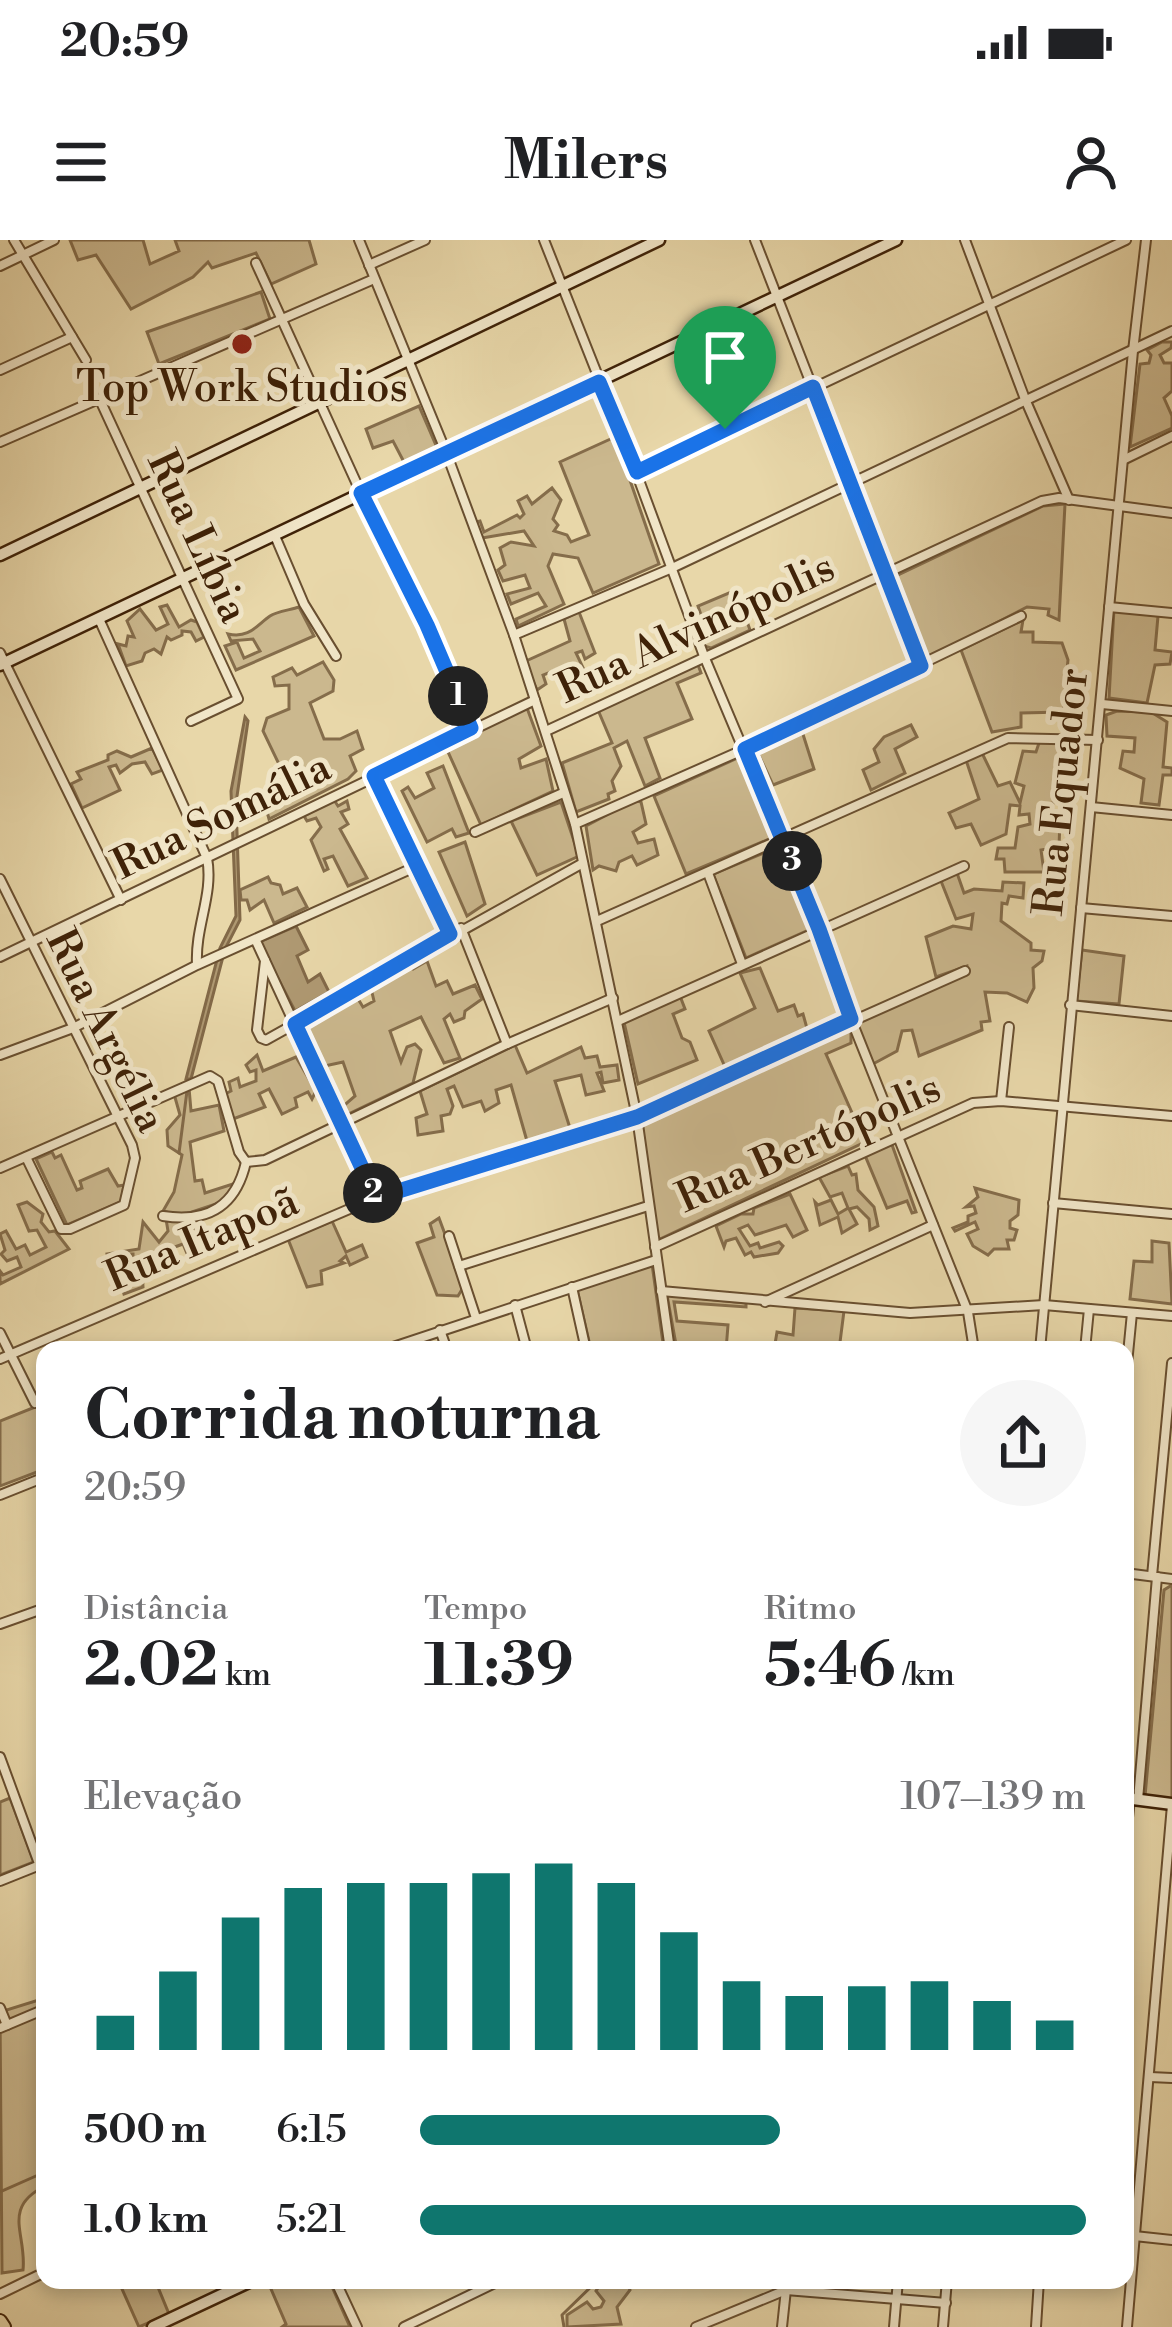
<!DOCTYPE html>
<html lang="pt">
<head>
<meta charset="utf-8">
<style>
  body { margin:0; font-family:"Libre Bodoni",serif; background:#f6f6f6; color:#202124; height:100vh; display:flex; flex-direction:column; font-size:45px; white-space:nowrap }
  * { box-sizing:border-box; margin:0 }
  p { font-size:39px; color:#757577 }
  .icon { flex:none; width:66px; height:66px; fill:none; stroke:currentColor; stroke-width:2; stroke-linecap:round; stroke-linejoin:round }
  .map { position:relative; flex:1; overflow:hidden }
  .drawer { position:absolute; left:36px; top:1101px; width:1098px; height:948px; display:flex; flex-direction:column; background:#fff; border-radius:24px; box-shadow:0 6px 18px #0003 }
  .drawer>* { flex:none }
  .pin { position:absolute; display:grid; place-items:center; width:102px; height:102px; color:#fff; margin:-123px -51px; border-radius:50% 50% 50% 0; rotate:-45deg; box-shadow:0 0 12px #0007 }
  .pin .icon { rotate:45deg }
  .km { position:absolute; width:60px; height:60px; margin:-30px; border-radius:50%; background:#222; color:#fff; font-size:33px; line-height:60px; text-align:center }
  .round { display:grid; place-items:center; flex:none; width:126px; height:126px; border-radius:63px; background:#f6f6f6 }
  .head { display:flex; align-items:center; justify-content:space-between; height:204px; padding:0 48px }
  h1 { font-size:66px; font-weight:800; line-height:90px }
  .stats { display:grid; grid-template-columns:repeat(3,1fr); gap:18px; height:204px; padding:12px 48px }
  .stats div { display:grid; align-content:center }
  .stats b { font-size:60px; font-weight:800 }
  .stats small { font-size:33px; font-weight:400 }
  .stats p { font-size:33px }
  .chart { height:336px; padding:24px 48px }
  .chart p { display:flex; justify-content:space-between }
  .chart svg { width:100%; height:216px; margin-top:12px; stroke:#0f766e; stroke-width:6 }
  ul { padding:0 48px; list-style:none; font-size:39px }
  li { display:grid; grid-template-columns:192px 144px 1fr; align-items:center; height:90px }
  li i { height:30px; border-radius:15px; background:#0f766e }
  .status { display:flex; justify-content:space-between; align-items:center; height:84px; padding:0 60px; background:#fff; direction:ltr }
  .status svg { height:33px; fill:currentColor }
  header { display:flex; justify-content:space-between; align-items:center; height:156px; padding:0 48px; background:#fff; font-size:54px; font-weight:800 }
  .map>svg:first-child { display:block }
</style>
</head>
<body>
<div class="status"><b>20:59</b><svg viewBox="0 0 49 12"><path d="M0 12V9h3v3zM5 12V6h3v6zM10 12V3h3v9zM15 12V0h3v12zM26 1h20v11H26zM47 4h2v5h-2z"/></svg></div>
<header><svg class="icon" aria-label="menu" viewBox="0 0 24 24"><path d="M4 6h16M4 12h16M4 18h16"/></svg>Milers<svg class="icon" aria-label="person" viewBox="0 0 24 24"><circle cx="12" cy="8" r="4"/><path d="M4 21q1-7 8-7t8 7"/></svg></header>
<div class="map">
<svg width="1172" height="2087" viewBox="0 0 1172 2087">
  <rect width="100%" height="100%" fill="#e8d7a9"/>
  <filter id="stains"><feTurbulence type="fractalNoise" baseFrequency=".00167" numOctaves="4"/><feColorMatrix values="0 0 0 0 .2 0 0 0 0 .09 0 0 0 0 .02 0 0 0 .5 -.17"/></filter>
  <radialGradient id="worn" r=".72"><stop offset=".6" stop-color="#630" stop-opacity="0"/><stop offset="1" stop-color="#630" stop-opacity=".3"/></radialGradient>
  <g fill="#cbb88e" stroke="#856d4b" stroke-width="3">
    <polygon points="70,0 143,0 150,24 179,11 175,0 309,0 316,24 271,44 256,13 212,28 208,22 193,37 131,69 96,15 78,20"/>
    <polygon points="261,52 270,79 159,124 147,92"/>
    <polygon points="1162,102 1172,102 1171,108 1160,115 1164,123 1172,123 1172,151 1164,158 1172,176 1172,188 1130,207 1140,124 1149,123 1151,115 1147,110"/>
    <polygon points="419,166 438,210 405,224 393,201 373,208 366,189"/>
    <polygon points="615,197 659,324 593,353 578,318 553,314 548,326 564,364 518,386 516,379 546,366 538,353 511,364 507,354 530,348 525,335 503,341 498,330 505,325 500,308 511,302 534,306 524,291 482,298 476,282 480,281 484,292 517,275 520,278 524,274 518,261 527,256 532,264 552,248 561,260 553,279 558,285 554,291 567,295 571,302 589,295 560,222"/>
    <polygon points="1065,264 1059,380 1048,375 1049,369 1027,367 926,419 896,336 1043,266"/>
    <polygon points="736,350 750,390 711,408 704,406 693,379 702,378 698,366"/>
    <polygon points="167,365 179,387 191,380 197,382 204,397 196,401 191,392 182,391 182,395 171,400 167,397 161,414 154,409 145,413 142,421 126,426 118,404 126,406 128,396 134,397 127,381 140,369 156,390 168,384 160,367"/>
    <path d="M299,367L314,396L236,430L225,406L237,402L244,418L260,411L253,399L231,401L228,394C249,399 257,385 270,376C277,371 291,370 299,367Z"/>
    <polygon points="1114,369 1158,376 1155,410 1172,412 1170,424 1155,425 1147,463 1109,458"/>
    <polygon points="579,372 595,413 585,419 582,411 576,413 586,434 576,438 568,425 543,435 546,444 537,450 524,422 570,401 564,379"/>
    <polygon points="1023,380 1021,392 1033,392 1033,402 1062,403 1068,420 1063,472 1021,473 1021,487 992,492 961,410"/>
    <polygon points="323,422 334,440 333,451 310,463 324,499 340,499 357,491 363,509 350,516 356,531 348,539 269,579 266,568 275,567 279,552 289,545 263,491 267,478 289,469 289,445 275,446 273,437 292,428 297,435"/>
    <polygon points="697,422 701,433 677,443 692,479 645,498 660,538 645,546 627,501 614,508 621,526 612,541 615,551 608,554 609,559 576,572 562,523 612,503 598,470"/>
    <polygon points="527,468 541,506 519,519 521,528 546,519 553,551 481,585 444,503"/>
    <polygon points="1117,471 1151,472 1167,482 1163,527 1172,528 1172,535 1163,535 1159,565 1141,563 1144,539 1120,528 1123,511 1134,512 1135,498 1107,496 1106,475"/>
    <polygon points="911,485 917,497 895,509 905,533 871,550 863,530 879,522 874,509 884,497"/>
    <polygon points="801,488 814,529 773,545 756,509"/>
    <polygon points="1040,500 1060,500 1060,510 1064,511 1055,552 1058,562 1047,564 1046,574 1060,579 1059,607 1041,610 1044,632 1005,632 1004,619 996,619 998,608 1015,608 1018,587 1030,584 1029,574 1019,575 1020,566 1010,565 1006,594 981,605 971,584 956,588 949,573 979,559 966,520 982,513 998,546 1010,542 1020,563 1024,546 1015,543 1023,511 1036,512"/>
    <polygon points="152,508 163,530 152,534 145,522 132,524 120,533 116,525 109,527 120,550 82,568 71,544 81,539 77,532 108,520 108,515 117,511 131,517"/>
    <polygon points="742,516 774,597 686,634 654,556"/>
    <polygon points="443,526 469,593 456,597 452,589 427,602 402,551 408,547 415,558 434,548 427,533"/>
    <polygon points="334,560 338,566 347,561 349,569 341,572 348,584 340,589 367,638 348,646 333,616 324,619 328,629 324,631 311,600 321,587 316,578 307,581 304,576"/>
    <polygon points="635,560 641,562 646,584 633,592 638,603 654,599 658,615 637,625 632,616 619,622 616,631 599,626 593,630 586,586"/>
    <polygon points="561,562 579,616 537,635 511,581"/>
    <polygon points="465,602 485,664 467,676 439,612"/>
    <polygon points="783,605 813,688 746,718 713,634"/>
    <polygon points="957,633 964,653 974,649 1002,651 1003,642 1024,643 1023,658 1009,656 1007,664 1002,663 1001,681 1031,703 1031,710 1044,711 1042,721 1033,728 1034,748 1027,762 1007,753 985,752 990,781 981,782 982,790 919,816 912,790 902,791 897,811 873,824 855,781 968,733 967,726 936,737 926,697 953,686 971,689 973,674 956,679 941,641"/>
    <polygon points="268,637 271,643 280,645 283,654 297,648 307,667 274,683 264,660 250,670 247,660 241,660 240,650"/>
    <polygon points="1082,710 1124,716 1119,764 1076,761"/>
    <polygon points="427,721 436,746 447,741 453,754 475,745 482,759 465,771 464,778 454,782 450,774 444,779 460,818 444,823 421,777 390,791 401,822 407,807 415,804 421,810 413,843 342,877 341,868 355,856 343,822 320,827 300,784 355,754 363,767 374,761 370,744 403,725 413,729"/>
    <polygon points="760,728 778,771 794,765 798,776 803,774 808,792 726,829 709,791 755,768 740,733"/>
    <polygon points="680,756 685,769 673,774 682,798 690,802 697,820 638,844 624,782"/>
    <polygon points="845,785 851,789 851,803 826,814 865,902 660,999 656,995 640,878"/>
    <polygon points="515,805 527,833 581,807 585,818 597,816 600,827 617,825 619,840 603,843 601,832 597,833 604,851 586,855 581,835 555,841 570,888 527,901 511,845 496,850 499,863 485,871 481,861 463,867 454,846 447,849 453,866 450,874 441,876 443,891 418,895 416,878 427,874 420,851"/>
    <polygon points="257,815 263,831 296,817 316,851 312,859 308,852 295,858 297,867 282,874 269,849 259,854 265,867 233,879 225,854 231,851 229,842 238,838 240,847 256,841 256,830 250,832 246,825"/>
    <polygon points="189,848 191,871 219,865 224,891 190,902 195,941 202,940 205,953 236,943 228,960 180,976 163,971 174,952 182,915 168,906 167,890 180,875 174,854"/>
    <polygon points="891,902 916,972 912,973 907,961 887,968 864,913"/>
    <polygon points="52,912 55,918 61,915 77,950 82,948 80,941 108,929 118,946 124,945 121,962 67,985 36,919"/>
    <polygon points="848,926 852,935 856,934 858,950 874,967 878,986 870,990 869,979 857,967 849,969 857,984 842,993 838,977 820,985 815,962 818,965 831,960 838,974 848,968 842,953 830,957 819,937"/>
    <polygon points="975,948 1019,960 1018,975 1010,981 1010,988 1017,990 1014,1000 1007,1000 1009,1009 994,1009 988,1015 973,1006 967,994 978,989 975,982 955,991 953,988 968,982 968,976 976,973 974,966 966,967 978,957"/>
    <polygon points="790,954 807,990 793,997 786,985 755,995 748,985 739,989 750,1006 758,1003 760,1008 779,1002 783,1006 778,1013 754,1017 751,1012 745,1015 736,998 726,1001 724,1007 716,986 741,974 753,974 754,968"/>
    <polygon points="27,962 43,974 41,982 49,992 55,991 69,1009 0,1044 0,1031 3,1035 21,1027 17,1017 7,1021 1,1014 5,1010 0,994 6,991 16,1009 25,1005 30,1015 46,1007 37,990 29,991 18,965"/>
    <polygon points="207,974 179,987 182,993 199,986 204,992 197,998 200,1005 188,1016 183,1004 161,1012 152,1034 151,1024 142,1027 143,1047 124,1054 119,1035 133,1028 133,1014 123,1014 123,1023 110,1030 107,1014 139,1009 143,982 159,1002 168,991 166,979"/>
    <polygon points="439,978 464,1046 458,1056 437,1055 417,1003 434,997 430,984"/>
    <polygon points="332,981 346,1012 362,1005 367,1017 350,1025 346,1016 340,1021 344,1023 321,1031 322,1044 307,1047 288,999"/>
    <polygon points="1152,1001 1169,1003 1172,1064 1130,1059 1134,1021 1152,1022"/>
    <polygon points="652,1024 664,1110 591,1110 577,1049"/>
    <polygon points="667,1055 746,1063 746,1067 674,1062 677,1081 728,1085 726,1110 677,1110"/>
    <polygon points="795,1068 844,1071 839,1110 774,1110 777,1092 793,1095"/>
    <polygon points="45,1163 45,1229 0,1246 0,1181"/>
    <polygon points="1172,1345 1172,1559 1145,1556 1164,1350"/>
    <polygon points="10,1558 34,1622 0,1635 0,1562"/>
    <path d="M45,1758V1946C1,1968 27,1994 23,2030L2,2033L0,1772Z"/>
    <polygon points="118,2040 155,2040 169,2074 139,2087"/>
    <polygon points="271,2040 329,2040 350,2087 282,2087 286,2084 268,2042"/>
    <polygon points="603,2040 626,2040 630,2050 617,2067 621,2084 567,2087 567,2075 587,2062 593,2069 601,2067 604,2061 596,2051"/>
  </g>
  <g fill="#af9972" stroke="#826948" stroke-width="3">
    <polygon points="245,477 248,481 236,563 240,680 225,709 191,839 186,839 220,708 236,676 231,551"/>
    <polygon points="296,686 308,710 297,716 308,742 320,734 329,752 295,771 259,702"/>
  </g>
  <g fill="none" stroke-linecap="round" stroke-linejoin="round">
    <g stroke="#826948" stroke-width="3">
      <polyline points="179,913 187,851"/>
      <polyline points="0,1952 45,1932"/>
      <polyline points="564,2087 562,2075 598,2040"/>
    </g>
    <defs>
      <g id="street">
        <polyline points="14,0 86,120"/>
        <polyline points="359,0 446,212 514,395 575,584 637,877 670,1110"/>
        <polyline points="544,0 636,232 704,416 819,689 851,779 968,1072 974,1110"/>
        <polyline points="755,0 921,426"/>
        <polyline points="965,0 1025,159 1069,260"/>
        <polyline points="256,23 361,253 427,385 471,488"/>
        <polyline points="369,25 425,0"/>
        <polyline points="0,26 54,0"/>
        <polyline points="0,130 72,97"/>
        <polyline points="100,160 238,459 191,481"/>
        <polyline points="0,202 374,39"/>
        <polyline points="1125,219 1172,196"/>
        <polyline points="636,232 1126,0"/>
        <polyline points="275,296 304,364 336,416"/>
        <polyline points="1109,367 1172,373"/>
        <path d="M99,379L207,618C214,654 195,686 197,724"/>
        <polyline points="514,395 672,328 1172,91"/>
        <polyline points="0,413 121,660"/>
        <polyline points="1102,464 1172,471"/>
        <polyline points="546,491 1042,261 1059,258 1172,273"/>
        <polyline points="374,536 450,694"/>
        <polyline points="1091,567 1172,575"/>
        <polyline points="575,584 745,509 1021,376"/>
        <polyline points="475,592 563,553"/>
        <polyline points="708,633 742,724"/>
        <polyline points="0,639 132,905 135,918 124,965 70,989 61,989 26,917"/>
        <polyline points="1081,668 1172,676"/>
        <polyline points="597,681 1008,498 1098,500"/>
        <polyline points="461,688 507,804"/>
        <polyline points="256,701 375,958"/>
        <polyline points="0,717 535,460"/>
        <polyline points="265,721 257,790 261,798 266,800 583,623"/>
        <polyline points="1070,765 1172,776"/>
        <polyline points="618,781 964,626"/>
        <polyline points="0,815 73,788 197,725 415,627"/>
        <polyline points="1001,861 1009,787"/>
        <polyline points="246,922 265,920 507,804 613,758"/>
        <polyline points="0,928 210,836 218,841 239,912 246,922"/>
        <polyline points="1053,963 1172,974"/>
        <path d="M163,976C208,983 236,966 246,922"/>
        <polyline points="449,996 476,1078"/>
        <polyline points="655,1007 973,863 1001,861 1172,876"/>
        <polyline points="459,1026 648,966"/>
        <polyline points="572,1047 586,1110"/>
        <polyline points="661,1051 910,1073 1044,1065 1172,1076"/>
        <polyline points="765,1062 933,985"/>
        <polyline points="515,1065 527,1110"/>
        <polyline points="440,1090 447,1110"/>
        <polyline points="0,1093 35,1163"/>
        <polyline points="384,1110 656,1020"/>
        <polyline points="1040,1110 1133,111 1146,0"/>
        <polyline points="1085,1110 1089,1069"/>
        <polyline points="0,1119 375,958 637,877 965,731"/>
        <polyline points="1125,1144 1132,1073"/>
        <polyline points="0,1255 45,1237"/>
        <polyline points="1125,1333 1172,1339"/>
        <polyline points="1152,1336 1172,1123"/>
        <polyline points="0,1384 45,1368"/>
        <polyline points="0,1517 45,1640"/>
        <polyline points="1138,1560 1157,1337"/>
        <polyline points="1125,1605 1130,1559"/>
        <polyline points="0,1641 45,1623"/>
        <polyline points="0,1768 7,1785"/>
        <polyline points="0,1788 45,1769"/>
        <polyline points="1150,1837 1172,1838"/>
        <polyline points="1125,1995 1172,2000"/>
        <polyline points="335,2040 357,2087"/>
        <polyline points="0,2054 45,2032"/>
        <polyline points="404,2087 501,2040"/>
        <polyline points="696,2087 786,2050 946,2063"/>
        <polyline points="782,2087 787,2040"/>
        <polyline points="894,2087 898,2040"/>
        <polyline points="943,2087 947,2040"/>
        <polyline points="1036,2087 1039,2040"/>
        <polyline points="1127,2087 1172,1565"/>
      </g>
      <g id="secondary">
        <polyline points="0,315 659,0"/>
        <polyline points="0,425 896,0"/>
        <polyline points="1125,1558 1172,1564"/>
        <polyline points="153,2087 253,2040"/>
      </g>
      <polyline id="primary" points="0,2081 4,2087"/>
    </defs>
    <use href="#street" stroke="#694f30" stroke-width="12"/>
    <use href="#secondary" stroke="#3f2208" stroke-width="15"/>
    <use href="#primary" stroke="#3f2208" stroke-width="16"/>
    <use href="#street" stroke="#f0e5c7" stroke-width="8"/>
    <use href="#secondary" stroke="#f0e5c7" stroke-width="10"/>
    <use href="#primary" stroke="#e8d7a9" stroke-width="12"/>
  </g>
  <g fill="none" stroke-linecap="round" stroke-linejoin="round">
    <defs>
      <polygon id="route" points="599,142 637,232 813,147 921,426 745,509 819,689 851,779 637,877 376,958 295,784 450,694 374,536 471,488 427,385 361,253"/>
    </defs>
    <use href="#route" stroke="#fff" stroke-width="24"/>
    <use href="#route" stroke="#1a73e8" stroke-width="15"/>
  </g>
  <circle fill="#8f2418" stroke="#f0e5c7" stroke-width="4.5" cx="242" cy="104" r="12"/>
  <g text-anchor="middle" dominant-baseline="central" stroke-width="10" stroke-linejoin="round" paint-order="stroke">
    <g font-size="42" fill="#3f2208" stroke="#f0e5c7">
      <text x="242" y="148">Top Work Studios</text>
    </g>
    <g font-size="42" fill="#3f2208" stroke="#f0e5c7">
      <text transform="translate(197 297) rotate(65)">Rua Líbia</text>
      <text transform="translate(696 389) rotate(-25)">Rua Alvinópolis</text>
      <text transform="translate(1062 552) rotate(-84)">Rua Equador</text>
      <text transform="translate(222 577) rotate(-26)">Rua Somália</text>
      <text transform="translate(105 791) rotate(64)">Rua Argélia</text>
      <text transform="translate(809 904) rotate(-24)">Rua Bertópolis</text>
      <text transform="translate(202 1000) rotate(-23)">Rua Itapoã</text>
    </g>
  </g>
  <rect width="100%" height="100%" filter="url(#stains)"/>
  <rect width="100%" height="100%" fill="url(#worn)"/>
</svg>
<div class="pin" style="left:725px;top:189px;background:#1e9e55"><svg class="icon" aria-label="arrive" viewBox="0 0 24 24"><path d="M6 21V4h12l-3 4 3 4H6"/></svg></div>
<b class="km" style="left:458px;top:456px">1</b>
<b class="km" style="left:373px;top:953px">2</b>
<b class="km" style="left:792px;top:621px">3</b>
<section class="drawer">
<div class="head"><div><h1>Corrida noturna</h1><p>20:59</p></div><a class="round"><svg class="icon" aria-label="share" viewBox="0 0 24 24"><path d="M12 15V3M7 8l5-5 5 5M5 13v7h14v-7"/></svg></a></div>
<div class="stats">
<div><p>Distância</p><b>2.02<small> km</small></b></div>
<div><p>Tempo</p><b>11:39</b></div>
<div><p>Ritmo</p><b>5:46<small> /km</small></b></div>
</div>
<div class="chart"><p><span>Elevação</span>107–139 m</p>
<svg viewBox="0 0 160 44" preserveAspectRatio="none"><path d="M5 44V37M15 44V28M25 44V17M35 44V11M45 44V10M55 44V10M65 44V8M75 44V6M85 44V10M95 44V20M105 44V30M115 44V33M125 44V31M135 44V30M145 44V34M155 44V38"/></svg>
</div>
<ul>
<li><b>500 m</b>6:15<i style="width:54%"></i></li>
<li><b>1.0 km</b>5:21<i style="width:100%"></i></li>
</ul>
</section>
</div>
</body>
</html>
